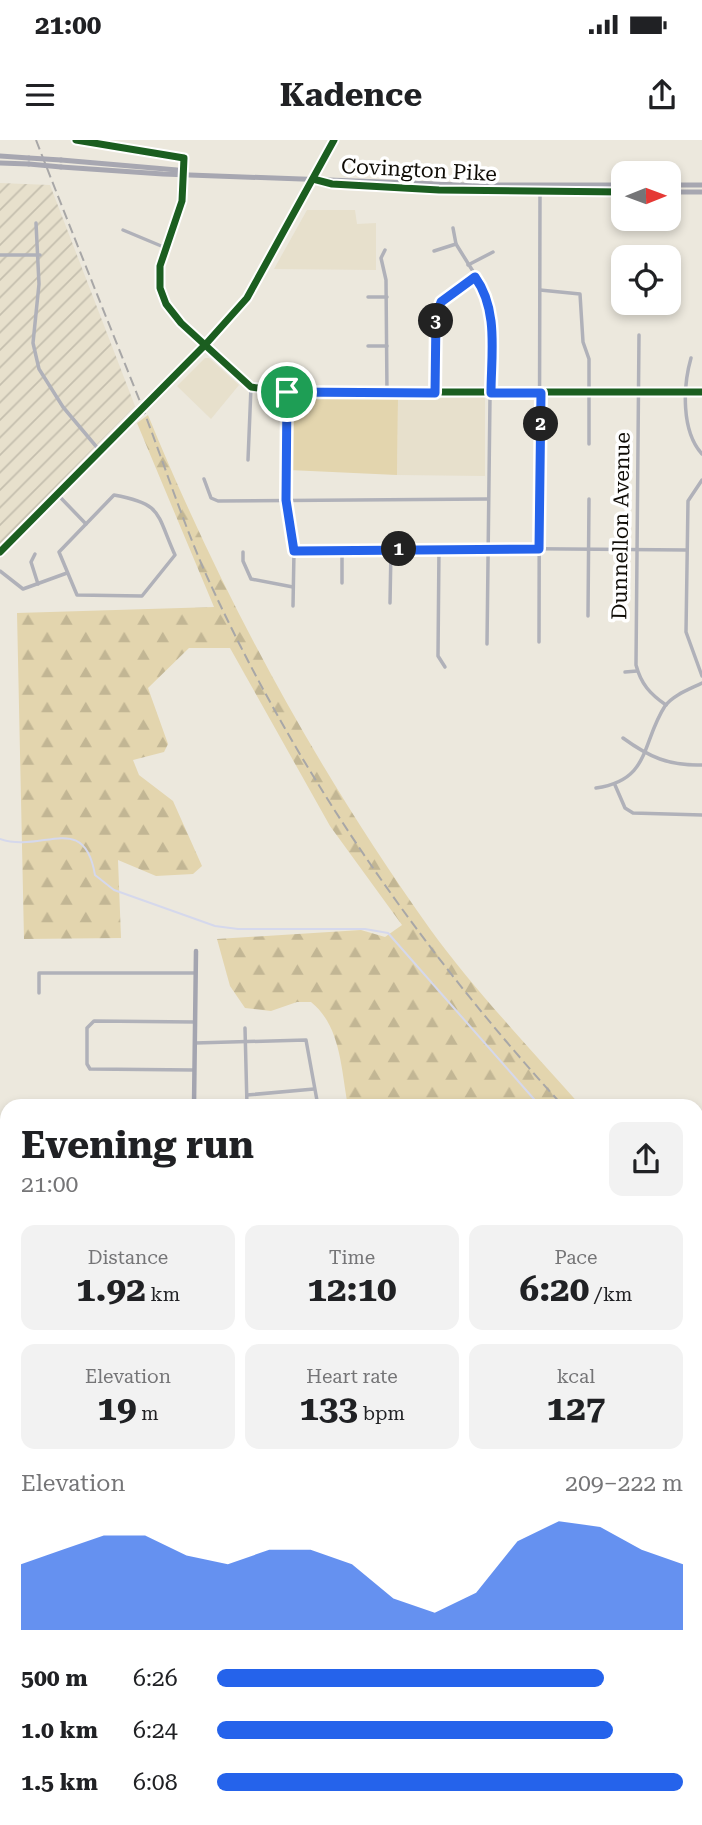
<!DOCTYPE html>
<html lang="en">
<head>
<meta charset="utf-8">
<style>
  body { margin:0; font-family:"Roboto Serif",serif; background:#f2f2f2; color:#202124; height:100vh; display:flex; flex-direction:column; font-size:26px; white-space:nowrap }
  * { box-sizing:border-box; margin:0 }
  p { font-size:23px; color:#757577 }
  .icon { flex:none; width:38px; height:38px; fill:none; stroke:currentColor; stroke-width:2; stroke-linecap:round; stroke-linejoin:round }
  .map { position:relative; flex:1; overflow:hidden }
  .sheet { position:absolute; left:0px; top:959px; width:704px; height:726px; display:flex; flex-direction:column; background:#fff; border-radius:21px 21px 0 0; box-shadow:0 4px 10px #0003 }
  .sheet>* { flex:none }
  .needle { width:46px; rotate:89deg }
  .controls { position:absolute; left:611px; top:21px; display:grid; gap:14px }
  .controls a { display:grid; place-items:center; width:70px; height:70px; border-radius:14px; background:#fff; box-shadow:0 4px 10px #0003; font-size:35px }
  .pin { position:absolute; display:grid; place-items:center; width:60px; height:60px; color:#fff; margin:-30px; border:4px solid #fff; border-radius:50%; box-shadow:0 2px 7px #0007 }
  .km { position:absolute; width:35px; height:35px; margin:-18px; border-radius:50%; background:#222; color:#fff; font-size:19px; line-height:35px; text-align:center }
  .round { display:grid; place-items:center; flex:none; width:74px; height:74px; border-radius:14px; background:#f2f2f2 }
  .head { display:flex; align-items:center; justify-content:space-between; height:119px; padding:0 21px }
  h1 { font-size:38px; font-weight:700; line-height:52px }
  .figures { display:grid; grid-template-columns:repeat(3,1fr); gap:10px; height:119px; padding:7px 21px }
  .figures div { display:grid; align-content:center; border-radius:14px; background:#f2f2f2; text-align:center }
  .figures b { font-size:35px; font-weight:700 }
  .figures small { font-size:19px; font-weight:400 }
  .figures p { font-size:19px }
  .chart { height:196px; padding:14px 21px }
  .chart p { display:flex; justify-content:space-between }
  .chart svg { width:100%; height:126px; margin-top:7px; fill:#2563eb; opacity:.7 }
  ul { padding:0 21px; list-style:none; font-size:23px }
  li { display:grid; grid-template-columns:112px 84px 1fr; align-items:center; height:52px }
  li i { height:18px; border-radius:9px; background:#2563eb }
  .status { display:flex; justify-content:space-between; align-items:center; height:49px; padding:0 35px; background:#fff; direction:ltr }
  .status svg { height:19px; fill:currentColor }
  header { display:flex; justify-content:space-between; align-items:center; height:91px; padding:0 21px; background:#fff; font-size:32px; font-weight:700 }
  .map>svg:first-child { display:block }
</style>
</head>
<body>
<div class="status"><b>21:00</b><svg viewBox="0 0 49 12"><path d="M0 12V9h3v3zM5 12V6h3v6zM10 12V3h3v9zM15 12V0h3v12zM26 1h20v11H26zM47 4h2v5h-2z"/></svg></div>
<header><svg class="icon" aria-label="menu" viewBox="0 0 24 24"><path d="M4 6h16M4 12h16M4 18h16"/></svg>Kadence<svg class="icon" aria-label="share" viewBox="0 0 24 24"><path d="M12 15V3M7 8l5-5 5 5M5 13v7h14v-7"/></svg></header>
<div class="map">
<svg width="702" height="1685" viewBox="0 0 702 1685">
  <defs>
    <pattern id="industrial-furrows" width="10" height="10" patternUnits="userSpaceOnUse" patternTransform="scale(1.75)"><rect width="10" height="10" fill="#e7e0cc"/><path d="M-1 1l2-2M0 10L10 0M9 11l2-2" fill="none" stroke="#c5bfae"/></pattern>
    <pattern id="forest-firs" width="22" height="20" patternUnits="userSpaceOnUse" patternTransform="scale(1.75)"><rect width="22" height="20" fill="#e3d5ae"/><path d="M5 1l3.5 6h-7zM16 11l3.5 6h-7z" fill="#c2b694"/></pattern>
  </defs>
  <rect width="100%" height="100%" fill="#ece8dd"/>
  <g fill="#e7e0cc">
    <polygon points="307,70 355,70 357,84 376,83 376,130 274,129"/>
    <polygon points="205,218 209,218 239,245 211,279 177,246"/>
    <polygon points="485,257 485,336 397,335 398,259"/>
  </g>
  <polygon fill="url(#industrial-furrows)" points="0,43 50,45 135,266 0,404"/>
  <g fill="url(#forest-firs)">
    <path d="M148,275C222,456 316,629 430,789C475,851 530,908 581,966H522L516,960L515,966H348C341,929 341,886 311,862H297L271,871L245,868L230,846L217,799L361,790L385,797L402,785L330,686L230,508H189L148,548L168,604L164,612L133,620L139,635L173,661L202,726L193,734L156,736L118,720L121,798L24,799L17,473L214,467L137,283Z"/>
    <polygon points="701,1003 702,1125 697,1120 696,1004"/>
  </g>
  <g fill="#e3d5ae">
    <polygon points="291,257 398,259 397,335 289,330"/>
    <polygon points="696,1120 702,1125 702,1354 696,1351"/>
  </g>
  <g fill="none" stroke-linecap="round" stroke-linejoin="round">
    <g stroke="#d5d8ec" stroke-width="2">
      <path d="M0,699C42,714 84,670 95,735L114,750L215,786L238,789H365L388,793L540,966"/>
      <polyline points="696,1114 702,1119"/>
    </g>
    <g stroke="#b0b1b9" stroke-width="3.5">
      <polyline points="76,0 184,18 182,61 160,126 160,148 166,164 181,183 251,247 287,252 702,252"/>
      <polyline points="36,83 39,144 33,203 39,229 63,267 100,311"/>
      <polyline points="453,88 456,104 484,149 491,175 487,504"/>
      <polyline points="123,90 166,108"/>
      <polyline points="385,110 381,118 386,140 387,253"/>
      <polyline points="434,111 456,104"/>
      <polyline points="0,115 40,115"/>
      <polyline points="468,125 493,112"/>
      <polyline points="540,150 580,154 583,202 589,219 589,304"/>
      <polyline points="368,157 387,157"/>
      <path d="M639,195L636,525C641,544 650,554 666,565"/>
      <polyline points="368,206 387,206"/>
      <path d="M691,218C683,246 681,291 702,314"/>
      <polyline points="287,252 287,360 294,411 293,466"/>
      <polyline points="435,253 436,176 441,162 475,137"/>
      <polyline points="248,320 251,247"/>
      <polyline points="204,339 211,358 218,361 488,359"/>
      <polyline points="702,340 688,361 686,492 702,536"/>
      <polyline points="58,355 86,384"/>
      <path d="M114,355C163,364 156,373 175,415L142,456L77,455L59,412Z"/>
      <polyline points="439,408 438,516 445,527"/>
      <polyline points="342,410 342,443"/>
      <polyline points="294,411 439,408 686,410"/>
      <polyline points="243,412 243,421 251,439 293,447"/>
      <polyline points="35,414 31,422 38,444"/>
      <polyline points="0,431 23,449 67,433"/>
      <polyline points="390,463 391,409"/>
      <polyline points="588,476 589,359"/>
      <polyline points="539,502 540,52"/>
      <polyline points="625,532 637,531"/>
      <path d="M623,598C649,617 669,626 702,625"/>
      <polyline points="615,645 625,668 633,673 702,675"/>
      <path d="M596,648C651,640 641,603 665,566C673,555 690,549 702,543"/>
      <polyline points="39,853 39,833 195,833"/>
      <polyline points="245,888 247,966"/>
      <polyline points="195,903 306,900 318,966"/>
      <polyline points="194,930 90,929 87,924 87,888 94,881 195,882"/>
      <polyline points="247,955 314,949"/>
      <polyline points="696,1648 702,1647"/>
      <polyline points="300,1685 300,1678"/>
      <polyline points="348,1685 349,1678"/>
      <polyline points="420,1685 420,1678"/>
      <polyline points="494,1685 494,1678"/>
      <polyline points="621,1685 621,1678"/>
      <polyline points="666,1685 666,1678"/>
    </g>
    <g stroke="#a4a5b0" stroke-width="4.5">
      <polyline points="0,412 205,205 247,158 334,0"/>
      <polyline points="194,966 196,811"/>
      <polyline points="0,1305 7,1306"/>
      <polyline points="0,1313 7,1313"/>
      <polyline points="696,1342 702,1345"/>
      <polyline points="696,1351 702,1354"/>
      <polyline points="176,1678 176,1685"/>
    </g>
    <g stroke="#a7a7b1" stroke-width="5">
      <polyline points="0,16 29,18"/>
      <polyline points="61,20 177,30"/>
      <polyline points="0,23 29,24"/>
      <polyline points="61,27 163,34 465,45 623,45"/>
      <polyline points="320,41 439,50 623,52"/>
      <polyline points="668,45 702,45"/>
      <polyline points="668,52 702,52"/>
    </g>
    <g stroke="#a8a7a7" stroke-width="2" stroke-dasharray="10 5" stroke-linecap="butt">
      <path d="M36,0C71,90 107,179 143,269C165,326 184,386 209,441C298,635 420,809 563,966"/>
      <polyline points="696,1091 702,1096"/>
    </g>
    <g stroke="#a7a7b1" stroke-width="5">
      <polyline points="29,18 61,20"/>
      <polyline points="29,24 61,27"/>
    </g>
    <defs>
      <g id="cycleway">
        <polyline points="76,0 184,18 182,61 160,126 160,148 166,164 181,183 251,247 287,252 702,252"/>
        <polyline points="313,39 332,44 439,50 623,52"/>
        <polyline points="0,412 205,205 247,158 334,0"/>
      </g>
    </defs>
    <use href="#cycleway" stroke="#fff" stroke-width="11"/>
    <use href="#cycleway" stroke="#1b5e20" stroke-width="7"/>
  </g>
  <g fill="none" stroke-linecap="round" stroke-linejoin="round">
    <defs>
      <path id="route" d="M475,137C499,170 491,215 491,253H541L539,409L294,411L286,360L287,252L435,253L436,176L441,162Z"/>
    </defs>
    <use href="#route" stroke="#fff" stroke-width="14"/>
    <use href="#route" stroke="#2563eb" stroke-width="9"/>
  </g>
  <g text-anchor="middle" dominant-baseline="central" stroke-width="7" stroke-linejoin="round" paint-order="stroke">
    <g font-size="21" fill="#0f0c06" stroke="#fff">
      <text transform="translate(419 30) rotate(3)">Covington Pike</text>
      <text transform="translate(621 386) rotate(-89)">Dunnellon Avenue</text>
    </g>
  </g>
</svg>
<div class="controls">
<a><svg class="needle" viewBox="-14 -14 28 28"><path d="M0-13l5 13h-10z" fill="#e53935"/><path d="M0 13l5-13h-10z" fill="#757577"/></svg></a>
<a><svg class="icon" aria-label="locate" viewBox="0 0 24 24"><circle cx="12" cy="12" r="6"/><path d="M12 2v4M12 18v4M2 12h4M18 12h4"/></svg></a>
</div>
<div class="pin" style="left:287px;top:252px;background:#1e9e55"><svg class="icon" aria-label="arrive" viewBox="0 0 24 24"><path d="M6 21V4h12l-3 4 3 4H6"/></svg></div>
<b class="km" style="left:399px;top:409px">1</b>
<b class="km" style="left:541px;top:284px">2</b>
<b class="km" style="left:436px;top:181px">3</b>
<section class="sheet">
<div class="head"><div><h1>Evening run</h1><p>21:00</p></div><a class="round"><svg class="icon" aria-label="share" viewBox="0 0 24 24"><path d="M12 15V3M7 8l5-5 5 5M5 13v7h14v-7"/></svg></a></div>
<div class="figures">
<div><p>Distance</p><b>1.92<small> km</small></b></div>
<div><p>Time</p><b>12:10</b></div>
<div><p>Pace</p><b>6:20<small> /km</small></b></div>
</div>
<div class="figures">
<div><p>Elevation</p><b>19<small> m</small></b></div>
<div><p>Heart rate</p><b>133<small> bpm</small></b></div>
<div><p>kcal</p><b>127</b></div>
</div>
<div class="chart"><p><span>Elevation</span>209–222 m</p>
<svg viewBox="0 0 160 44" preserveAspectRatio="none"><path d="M0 44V21L10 16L20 11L30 11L40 18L50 21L60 16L70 16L80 21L90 33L100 38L110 31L120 13L130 6L140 8L150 16L160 21V44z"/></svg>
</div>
<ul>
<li><b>500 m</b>6:26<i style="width:83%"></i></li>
<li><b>1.0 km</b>6:24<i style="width:85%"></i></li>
<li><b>1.5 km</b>6:08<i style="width:100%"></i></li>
</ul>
</section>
</div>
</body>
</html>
